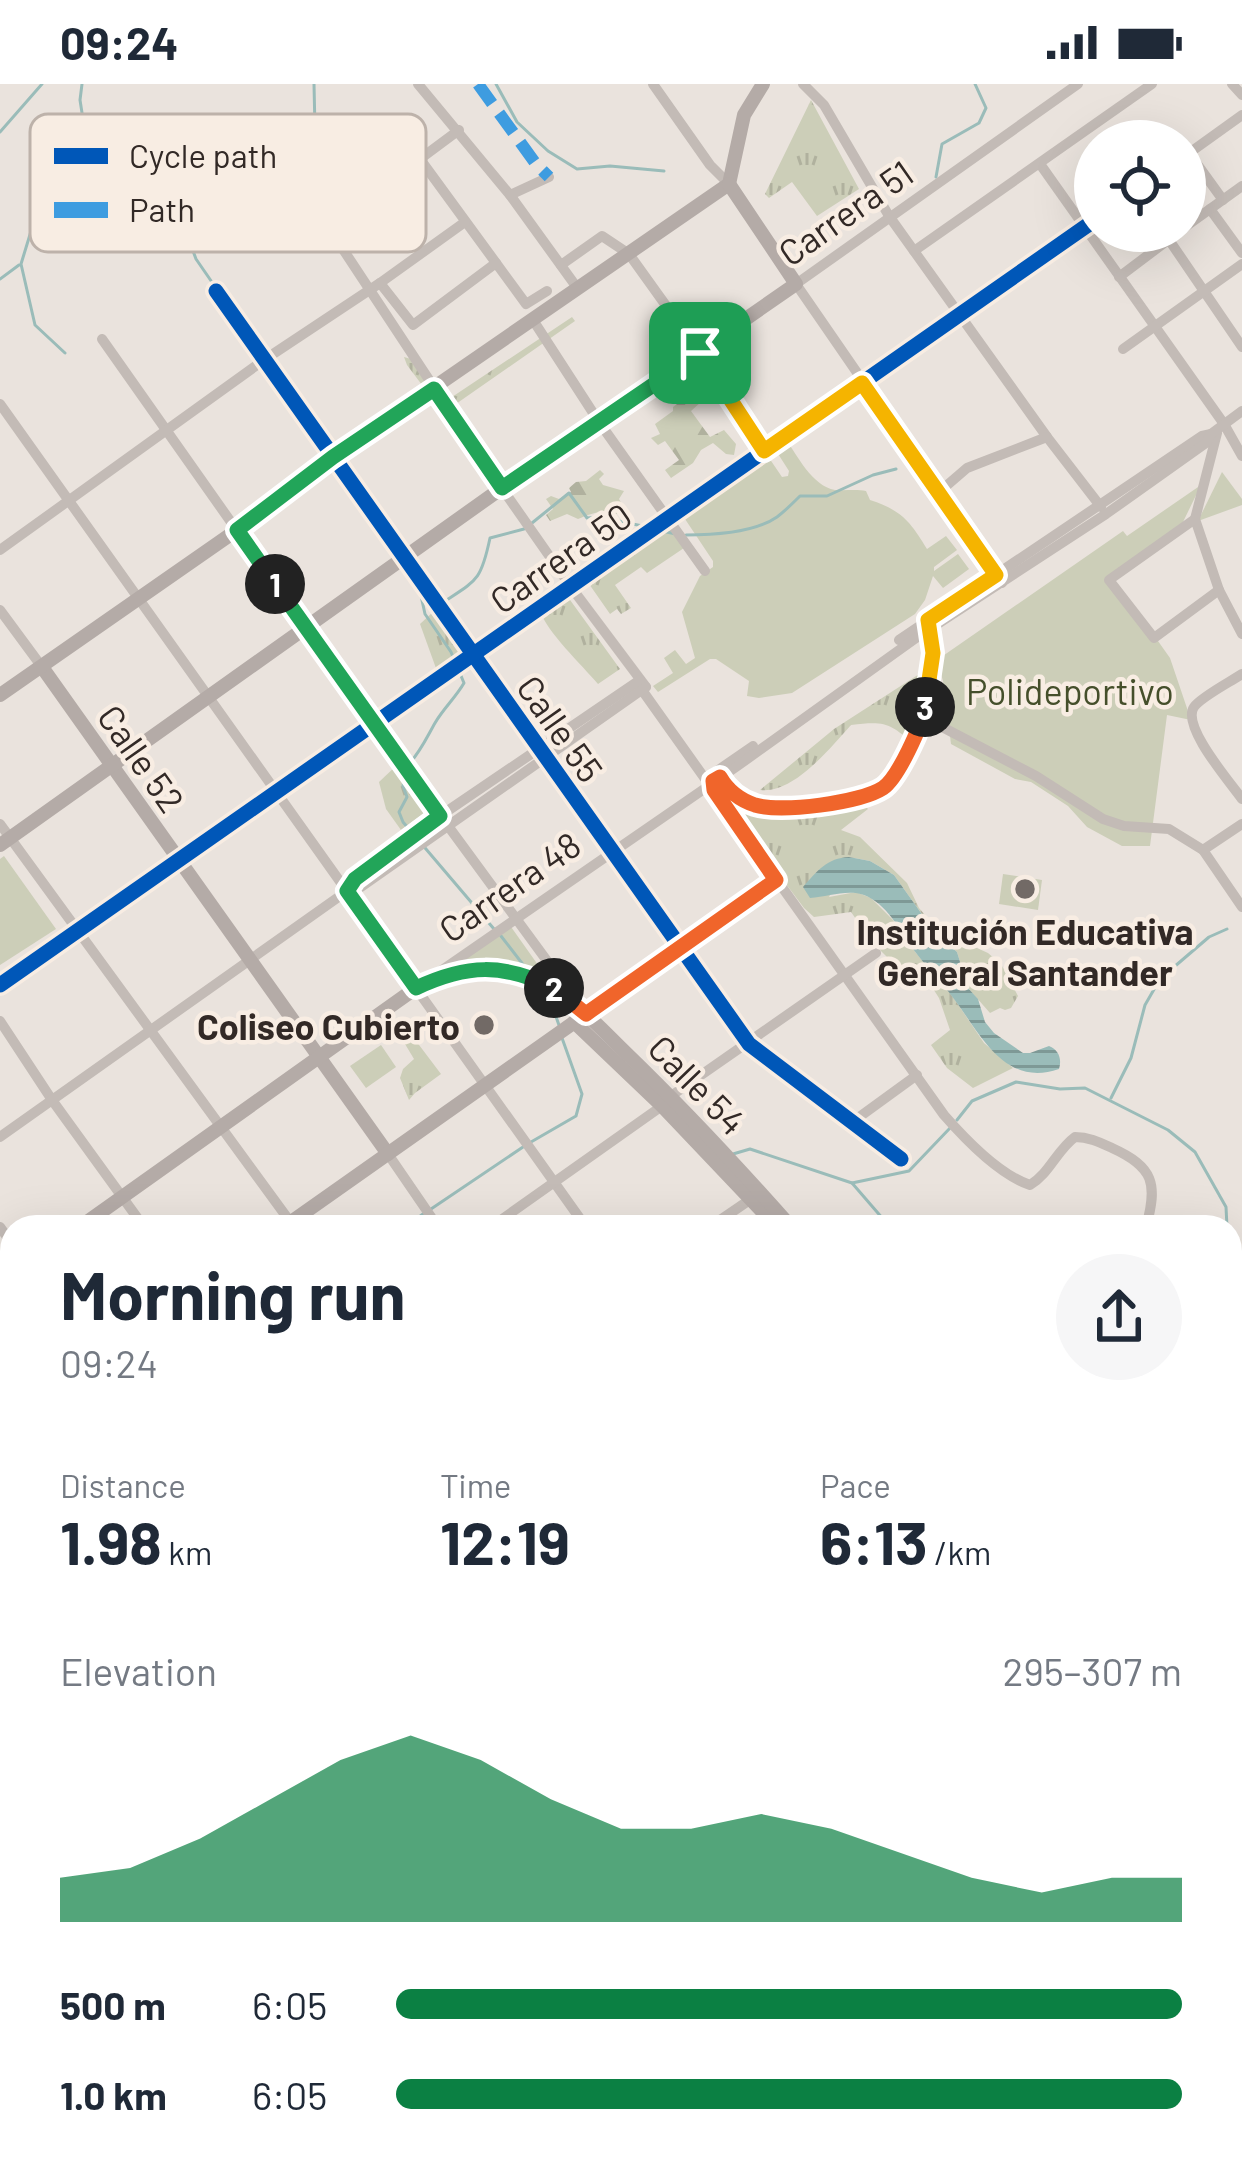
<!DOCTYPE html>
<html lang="en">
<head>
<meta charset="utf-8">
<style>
  body { margin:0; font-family:Barlow,sans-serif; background:#f6f6f7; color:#1f2937; height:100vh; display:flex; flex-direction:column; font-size:45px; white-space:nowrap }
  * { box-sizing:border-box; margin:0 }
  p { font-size:39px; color:#747a83 }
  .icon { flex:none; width:66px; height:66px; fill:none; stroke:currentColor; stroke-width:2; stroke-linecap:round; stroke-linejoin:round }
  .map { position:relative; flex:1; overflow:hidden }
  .sheet { position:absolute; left:0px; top:1131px; width:1242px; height:951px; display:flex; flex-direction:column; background:#fff; border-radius:36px 36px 0 0; box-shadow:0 12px 48px #0002 }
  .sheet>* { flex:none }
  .controls { position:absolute; left:1074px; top:36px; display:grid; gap:24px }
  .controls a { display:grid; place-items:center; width:132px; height:132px; border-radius:50%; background:#fff; box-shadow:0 12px 48px #0002; font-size:60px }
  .pin { position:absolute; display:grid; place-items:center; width:102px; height:102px; color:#fff; margin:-51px; border-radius:24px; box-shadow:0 6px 18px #0006 }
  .km { position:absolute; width:60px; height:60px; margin:-30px; border-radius:50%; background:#222; color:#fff; font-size:33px; line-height:60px; text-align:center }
  .round { display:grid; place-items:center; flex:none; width:126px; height:126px; border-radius:63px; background:#f6f6f7 }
  .overview { display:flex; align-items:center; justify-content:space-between; height:204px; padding:0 60px }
  h1 { font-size:66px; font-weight:700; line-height:90px }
  .figures { display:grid; grid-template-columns:repeat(3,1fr); gap:18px; height:204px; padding:12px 60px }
  .figures div { display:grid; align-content:center }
  .figures b { font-size:60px; font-weight:700 }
  .figures small { font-size:33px; font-weight:400 }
  .figures p { font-size:33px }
  .chart { height:336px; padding:24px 60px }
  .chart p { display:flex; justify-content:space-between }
  .chart svg { width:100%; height:216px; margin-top:12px; fill:#0b8043; opacity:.7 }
  ul { padding:0 60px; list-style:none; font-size:39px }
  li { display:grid; grid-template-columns:192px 144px 1fr; align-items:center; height:90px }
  li i { height:30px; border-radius:15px; background:#0b8043 }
  .status { display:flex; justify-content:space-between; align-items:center; height:84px; padding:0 60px; background:#fff; direction:ltr }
  .status svg { height:33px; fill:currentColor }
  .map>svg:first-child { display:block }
</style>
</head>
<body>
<div class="status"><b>09:24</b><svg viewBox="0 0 49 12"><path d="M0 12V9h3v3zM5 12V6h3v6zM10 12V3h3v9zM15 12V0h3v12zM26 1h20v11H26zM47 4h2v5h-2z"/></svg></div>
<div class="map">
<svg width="1242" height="2080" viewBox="0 0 1242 2080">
  <defs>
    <pattern id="grass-tufts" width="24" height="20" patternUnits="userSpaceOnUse" patternTransform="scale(3)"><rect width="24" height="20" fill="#ccceb8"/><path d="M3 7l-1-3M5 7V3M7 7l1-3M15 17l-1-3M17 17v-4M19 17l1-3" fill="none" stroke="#b0b19e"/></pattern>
    <pattern id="forest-firs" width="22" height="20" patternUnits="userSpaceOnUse" patternTransform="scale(3)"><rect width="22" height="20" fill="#ccceb8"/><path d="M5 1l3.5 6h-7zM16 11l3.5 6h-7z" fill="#b0b19e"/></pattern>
    <pattern id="water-rules" width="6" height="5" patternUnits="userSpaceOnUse" patternTransform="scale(3)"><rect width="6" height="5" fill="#9abcb9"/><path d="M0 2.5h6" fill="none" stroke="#7e9996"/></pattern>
  </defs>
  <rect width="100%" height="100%" fill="#eae3dd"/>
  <g fill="url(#grass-tufts)">
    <polygon points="811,16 859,105 817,132 792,98 769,114 765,110"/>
    <polygon points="572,233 575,237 443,329 407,281 404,273 411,275 446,317"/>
    <polygon points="667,441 684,464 647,489 641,483 615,501 631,524 621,530 617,525 610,530 587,497"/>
    <path d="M565,509L620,585L598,600C581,580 547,548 540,527Z"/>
    <polygon points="433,528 462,568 437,587 420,540"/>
    <path d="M927,585L933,606L915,661C889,639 886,637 851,641C830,664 794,710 760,706L834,645Z"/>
    <polygon points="398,680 430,725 401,746 386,725 379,698"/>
    <polygon points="715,705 764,729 861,717 868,725 841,746 860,753 907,799 919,824 932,839 953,847 966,859 988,869 1001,880 1018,912 1011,924 1005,926 1000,924 990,929 968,904 957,868 936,850 894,791 870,777 849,773 829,813 856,808 871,814 897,840 916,869 953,913 984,959 1013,984 973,1004 947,984 931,961 950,946 939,914 923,889 898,903 895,881 873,859 851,828 814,833 804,824"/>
    <polygon points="407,945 441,990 415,1009 409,1016 400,994 403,985 414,975 399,950"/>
  </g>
  <g fill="url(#forest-firs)">
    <polygon points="687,299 701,318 691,327 710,353 724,346 736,360 734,371 726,370 713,359 701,366 693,379 671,394 665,386 679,376 665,357 658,361 651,354 660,350 655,340 673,327 673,323 685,314 679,306"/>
    <path d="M600,386L604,390L599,395L603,401L624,407L619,415L625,425L617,430C605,424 590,430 578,435L567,430L550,437L546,431L553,425L546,415L551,412L559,415L571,408L569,404L576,398L586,397Z"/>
  </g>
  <g fill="#ccceb8">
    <path d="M785,354C797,371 812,402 835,406C845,407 856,405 866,407L870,416C901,426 910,437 927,465L946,452L957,466L934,483V487L958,470L969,485L943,504L933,492L925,516L915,530L792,609L759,614L747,612L749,597L716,575H710L658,608L653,602L673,589L664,574L675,566L686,580L695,574L682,528L700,492L713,483V477L681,429L765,368L782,393L788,392L789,387L773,362Z"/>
    <polygon points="1222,388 1242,415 1242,421 1198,437"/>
    <polygon points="1201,401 1183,438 1112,492 1170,574 1191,636 1167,631 1150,762 1122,762 1087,743 1068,722 1031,698 1015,695 951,660 943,597 937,576 1123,447 1127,452"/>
    <polygon points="4,772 56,845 0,881 0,775"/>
    <polygon points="1003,790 1042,796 1038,826 999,820"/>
    <polygon points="509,840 543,888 508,879 458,879"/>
    <polygon points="381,961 396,983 366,1004 350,982"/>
  </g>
  <path fill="url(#water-rules)" d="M849,773L870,777L894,791L936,850L957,868L968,904L978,915L985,938L994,949L1023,969H1030L1049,962C1059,966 1062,975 1059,985C1005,1004 981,951 954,915C942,898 926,883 913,865C901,847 886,819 864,811C847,805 828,813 810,814L803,803C817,787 827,774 849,773Z"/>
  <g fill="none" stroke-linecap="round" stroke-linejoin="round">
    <g stroke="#9abcb9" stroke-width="3">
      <polyline points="496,0 517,38 548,67 577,85 610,82 664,87"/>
      <polyline points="0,48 42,0"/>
      <polyline points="85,49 103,49 157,70 196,175 216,204"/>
      <polyline points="936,93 942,60 979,39 986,24 975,0"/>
      <polyline points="251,126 278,131 316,92 314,0"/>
      <polyline points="0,195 19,181"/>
      <polyline points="65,269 35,241 21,180 32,144 73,95 85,48 80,16 82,0"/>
      <polyline points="532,439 569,409 587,434 600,433 647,443"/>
      <polyline points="657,446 676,450"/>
      <path d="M686,451C713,451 754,449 777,433C785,427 793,419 800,412H827L873,391L896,385"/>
      <path d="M442,519C477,496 481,497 490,454L524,445"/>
      <path d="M409,680C421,667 427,653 435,639C443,625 456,613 464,599L451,568L425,530L418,498"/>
      <polyline points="405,689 403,702 407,713 399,728 403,738 494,845"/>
      <polyline points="501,852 528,887"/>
      <polyline points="540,905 554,927 560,944"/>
      <polyline points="1111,1014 1131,974 1145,921 1160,895 1209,853 1227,845"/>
      <polyline points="957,1036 972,1017 1016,998 1060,1005 1085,1004 1168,1046 1195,1068 1226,1123 1227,1143"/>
      <polyline points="531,1058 576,1032 582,1010 562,954"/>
      <polyline points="733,1070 750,1065 852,1099 890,1143"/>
      <polyline points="852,1099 909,1087 951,1043"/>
      <polyline points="431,1125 523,1063"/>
      <polyline points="405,1143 423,1130"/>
      <polyline points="1230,1367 1242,1374"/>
      <polyline points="1230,1694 1242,1693"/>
      <polyline points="0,1855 12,1864"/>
      <polyline points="1230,1855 1242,1851"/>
      <polyline points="0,2037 12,2040"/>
      <polyline points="1173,2070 1181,2080"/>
      <polyline points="542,2080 544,2070"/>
    </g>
    <g stroke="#c3bbb6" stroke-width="10">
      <polyline points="418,0 510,111 578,205"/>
      <polyline points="653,0 710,81 729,100"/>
      <polyline points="803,0 824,21 889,132 1047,353 1101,423"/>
      <polyline points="1232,0 1242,11"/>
      <polyline points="459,46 420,75 526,220 547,207"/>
      <polyline points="1189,69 1223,116"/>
      <polyline points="1185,72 1242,31"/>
      <polyline points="1040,80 1224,340 1242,372"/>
      <polyline points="510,111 549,93"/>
      <polyline points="1210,125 1242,169"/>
      <polyline points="327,141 478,370 571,503 646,603"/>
      <polyline points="1185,143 1242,102"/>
      <polyline points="1163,147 1242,263"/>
      <polyline points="914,167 1152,0"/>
      <polyline points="561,181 602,152 629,170 700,269 763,367"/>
      <polyline points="1119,193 1180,147"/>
      <polyline points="380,199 413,241 496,179"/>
      <polyline points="216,207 749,960 901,1075"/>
      <polyline points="533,236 599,338 705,487"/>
      <polyline points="102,255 374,641 586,930 776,796"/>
      <polyline points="1123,265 1242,180"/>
      <polyline points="0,320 586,1143"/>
      <polyline points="1217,349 1195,435 1219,506 1242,550"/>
      <polyline points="938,409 967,384 1047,353"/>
      <polyline points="1195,435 1109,496 1154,554 1219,506"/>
      <polyline points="0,466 264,276 380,199 465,138"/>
      <polyline points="1002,499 796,200 1078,0"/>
      <polyline points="0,526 42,583"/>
      <polyline points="899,556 1202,352 1211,350"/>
      <path d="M1242,590C1230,598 1201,613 1194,623C1181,642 1230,698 1242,715"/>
      <path d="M637,599L944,1031C965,1055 1000,1091 1030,1101C1049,1090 1057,1066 1075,1053C1089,1053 1099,1058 1112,1064C1154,1083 1158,1100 1146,1143"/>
      <polyline points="923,633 1036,692 1103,735 1124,742 1169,745 1203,766 1242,823"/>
      <polyline points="714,689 753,662"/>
      <path d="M720,703C740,727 766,730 796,729C828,727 857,722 883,704C893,697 898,684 903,673C924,631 940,587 929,540"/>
      <polyline points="0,740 294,1143"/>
      <polyline points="1203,766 1242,740"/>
      <polyline points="347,807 355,795 440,732 640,596"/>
      <polyline points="429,895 736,683 916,554 1106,430 1206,359 1211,350 1242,327"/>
      <polyline points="0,901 1095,136"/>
      <polyline points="0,937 52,1016 144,1143"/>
      <polyline points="671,1012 876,869"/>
      <polyline points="851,1039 917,991"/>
      <polyline points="0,1053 347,807 361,803 646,603"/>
      <polyline points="388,1070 438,1143"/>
      <polyline points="0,1143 12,1160"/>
      <polyline points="491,1143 662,1022"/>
      <polyline points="710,1143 751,1115"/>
      <polyline points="1230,1287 1242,1280"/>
      <polyline points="0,1353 12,1370"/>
      <polyline points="0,1491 12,1483"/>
      <polyline points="0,2053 12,2052"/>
      <polyline points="370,2070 377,2080"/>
      <polyline points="943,2070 958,2080"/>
      <polyline points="1043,2070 1053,2080"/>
      <polyline points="1184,2070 1191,2080"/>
      <polyline points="0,2078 4,2080"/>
      <polyline points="993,2080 998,2070"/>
    </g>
    <g stroke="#b4aba7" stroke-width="14">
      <polyline points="42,583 388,1070"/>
      <polyline points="0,611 237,446 333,373 729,100 744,31 763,0"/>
      <polyline points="0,761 502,404 796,200 729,100"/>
      <polyline points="574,938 662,1022 777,1143"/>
      <path d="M80,1143L416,904C449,888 486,878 523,890C565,904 594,938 625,968C683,1024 738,1083 791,1143"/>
      <polyline points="284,1143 586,930"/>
      <polyline points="0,1199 12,1190"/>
      <polyline points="0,1344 12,1335"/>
      <polyline points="0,1558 12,1575"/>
      <polyline points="1230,1595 1242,1601"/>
      <polyline points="232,2070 237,2080"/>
    </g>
    <polyline stroke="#3e9ce0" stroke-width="12" stroke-dasharray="24 12" stroke-linecap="butt" points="478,0 536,80 549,93"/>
    <defs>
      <g id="cycleway">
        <polyline points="216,207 749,960 901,1075"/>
        <polyline points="0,901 1095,136"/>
      </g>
    </defs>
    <use href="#cycleway" stroke="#f8ede3" stroke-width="22"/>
    <use href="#cycleway" stroke="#0057b8" stroke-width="15"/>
  </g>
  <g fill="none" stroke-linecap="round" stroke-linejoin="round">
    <defs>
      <polyline id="split-1" points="275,500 237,446 333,373 434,305 502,404 700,269"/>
      <path id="split-2" d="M275,500L440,732L355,795L347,807L416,904C467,880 503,879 554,904"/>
      <path id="split-3" d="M554,904L586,930L776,796L714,706L713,697L720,693C728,707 740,716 755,721C781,729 860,719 883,704C898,694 922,641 925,623"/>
      <polyline id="split-4" points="700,269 764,367 862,299 996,491 928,536 933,569 925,623"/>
    </defs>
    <use href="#split-1" stroke="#fff" stroke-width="24"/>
    <use href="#split-2" stroke="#fff" stroke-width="24"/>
    <use href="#split-3" stroke="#fff" stroke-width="24"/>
    <use href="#split-4" stroke="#fff" stroke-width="24"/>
    <use href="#split-1" stroke="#22a559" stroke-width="15"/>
    <use href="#split-2" stroke="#22a559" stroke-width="15"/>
    <use href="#split-3" stroke="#f0652b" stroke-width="15"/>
    <use href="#split-4" stroke="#f5b400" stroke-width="15"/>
  </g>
  <g fill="#726a66" stroke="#f8ede3" stroke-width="4.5">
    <circle cx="1025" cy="805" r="12"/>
    <circle cx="484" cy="941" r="12"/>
  </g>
  <g text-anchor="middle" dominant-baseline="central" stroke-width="9" stroke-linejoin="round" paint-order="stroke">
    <g font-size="36" fill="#322926" stroke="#f8ede3">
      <text transform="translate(845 128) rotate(-35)">Carrera 51</text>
      <text transform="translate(560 473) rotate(-35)">Carrera 50</text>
      <text transform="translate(561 644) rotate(55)">Calle 55</text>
      <text transform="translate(142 674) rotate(55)">Calle 52</text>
      <text transform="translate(509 802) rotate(-35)">Carrera 48</text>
      <text transform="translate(698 1000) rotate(46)">Calle 54</text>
    </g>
    <g font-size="36" fill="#454f2b" stroke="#f8ede3">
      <text x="1070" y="606">Polideportivo</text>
    </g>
    <g font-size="36" font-weight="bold" fill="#322926" stroke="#f8ede3">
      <text x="1025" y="846">Institución Educativa<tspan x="1025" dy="41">General Santander</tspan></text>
      <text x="460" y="941" text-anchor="end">Coliseo Cubierto</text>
    </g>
  </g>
  <rect x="30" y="30" width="396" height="138" rx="18" fill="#f8ede3" stroke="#bdb2aa" stroke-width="3"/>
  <rect x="54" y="64" width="54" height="16" fill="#0057b8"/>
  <rect x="54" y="118" width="54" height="16" fill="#3e9ce0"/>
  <g font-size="33" fill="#322926">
    <text x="129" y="84">Cycle path</text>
    <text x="129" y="138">Path</text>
  </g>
</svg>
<div class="controls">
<a><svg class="icon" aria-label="locate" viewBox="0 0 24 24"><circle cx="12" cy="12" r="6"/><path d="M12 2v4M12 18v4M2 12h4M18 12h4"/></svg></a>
</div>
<div class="pin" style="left:700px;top:269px;background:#1e9e55"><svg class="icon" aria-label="arrive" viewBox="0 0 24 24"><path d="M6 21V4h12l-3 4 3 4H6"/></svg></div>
<b class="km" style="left:275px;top:500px">1</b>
<b class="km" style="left:554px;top:904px">2</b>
<b class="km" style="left:925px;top:623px">3</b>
<section class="sheet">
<div class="overview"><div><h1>Morning run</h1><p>09:24</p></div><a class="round"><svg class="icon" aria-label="share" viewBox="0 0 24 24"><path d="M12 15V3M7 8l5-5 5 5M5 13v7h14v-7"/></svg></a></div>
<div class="figures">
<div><p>Distance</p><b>1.98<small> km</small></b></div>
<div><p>Time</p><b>12:19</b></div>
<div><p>Pace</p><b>6:13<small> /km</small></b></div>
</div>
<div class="chart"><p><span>Elevation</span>295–307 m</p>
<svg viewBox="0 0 160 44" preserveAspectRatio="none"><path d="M0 44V35L10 33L20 27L30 19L40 11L50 6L60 11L70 19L80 25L90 25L100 22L110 25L120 30L130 35L140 38L150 35L160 35V44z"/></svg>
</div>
<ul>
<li><b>500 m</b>6:05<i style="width:100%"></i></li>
<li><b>1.0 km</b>6:05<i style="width:100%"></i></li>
</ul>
</section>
</div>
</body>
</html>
